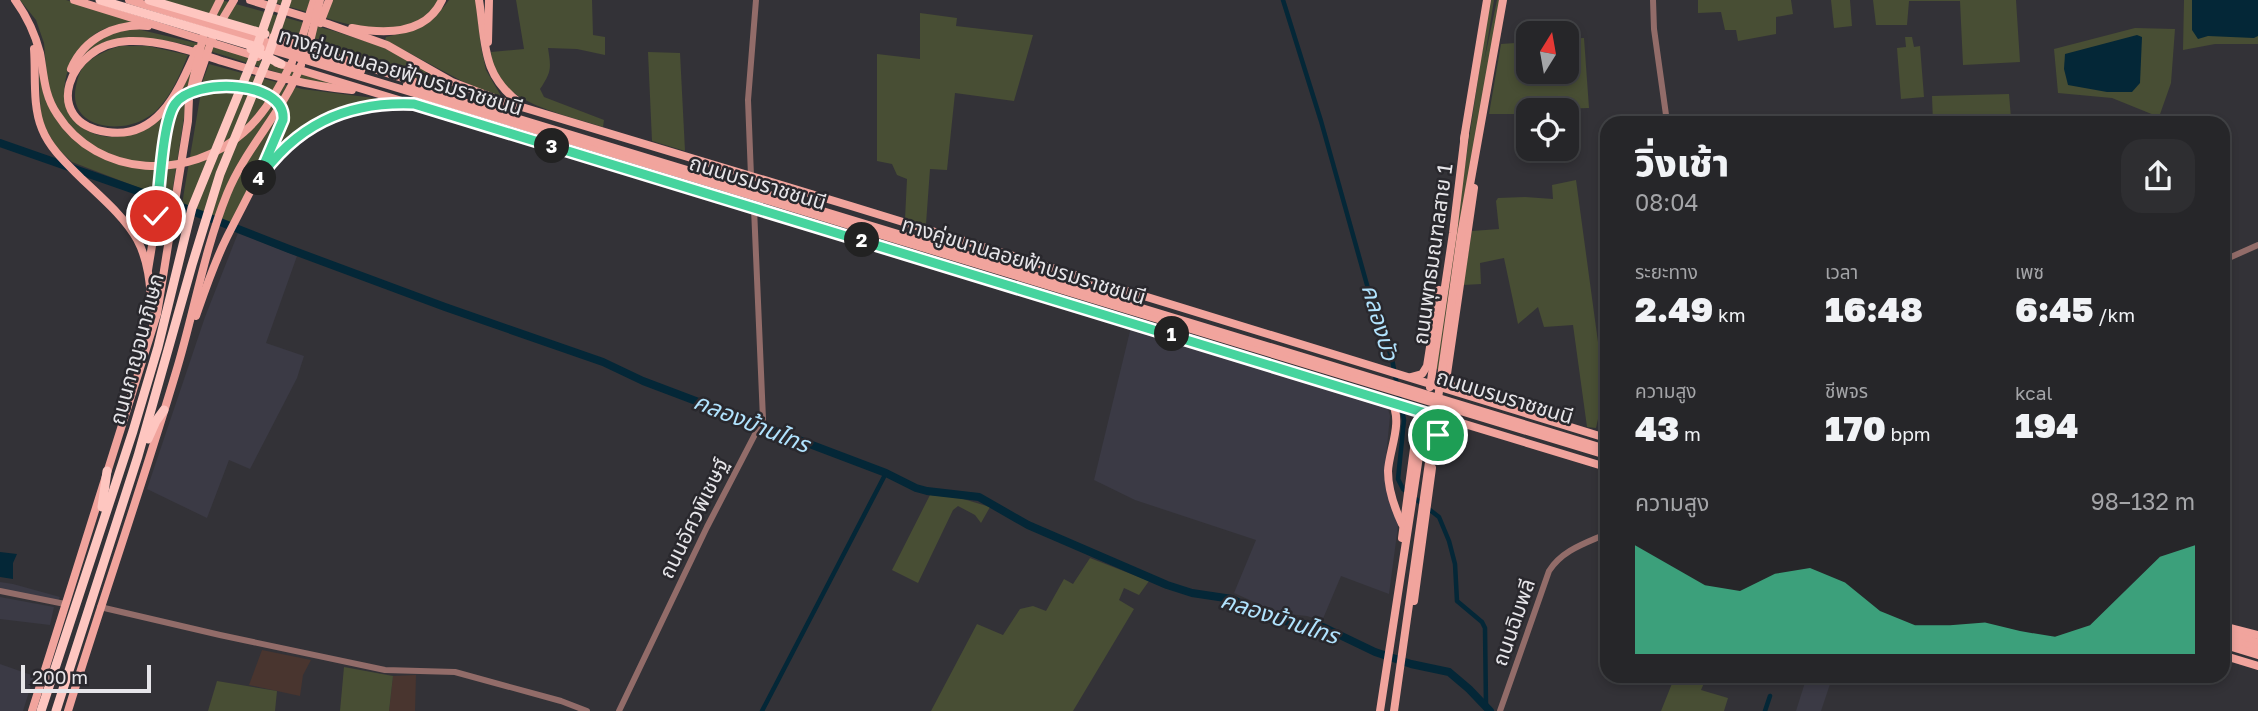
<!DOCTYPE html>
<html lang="th">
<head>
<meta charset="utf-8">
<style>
  body { margin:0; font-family:"Golos Text","Noto Sans Thai",sans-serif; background:#2e2e31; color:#f1f3f6; height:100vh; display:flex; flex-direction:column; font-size:26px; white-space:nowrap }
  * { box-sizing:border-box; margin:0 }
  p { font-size:23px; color:#a4a5a8 }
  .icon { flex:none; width:38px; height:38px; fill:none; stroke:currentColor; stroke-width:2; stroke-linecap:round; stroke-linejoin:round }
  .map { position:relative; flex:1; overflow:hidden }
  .details { position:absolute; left:1600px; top:116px; width:630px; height:567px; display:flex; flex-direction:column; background:#262629; border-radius:21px; box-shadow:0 4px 10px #0003,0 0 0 2px #424346 }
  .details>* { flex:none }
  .needle { width:46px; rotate:11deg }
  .buttons { position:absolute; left:1516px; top:21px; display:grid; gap:14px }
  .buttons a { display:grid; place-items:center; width:63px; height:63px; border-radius:14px; background:#262629; box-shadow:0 4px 10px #0003,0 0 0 2px #424346; font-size:35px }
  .scale { position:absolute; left:21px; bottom:18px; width:130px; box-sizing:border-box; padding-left:7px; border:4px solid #e6e5e9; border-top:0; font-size:19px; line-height:24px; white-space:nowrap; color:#e6e5e9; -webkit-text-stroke:5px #29282d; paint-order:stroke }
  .pin { position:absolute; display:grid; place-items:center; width:60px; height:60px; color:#fff; margin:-30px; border:4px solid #fff; border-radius:50%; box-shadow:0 2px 7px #0007 }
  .km { position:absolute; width:35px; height:35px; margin:-18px; border-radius:50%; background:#222; color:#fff; font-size:19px; line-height:35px; text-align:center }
  .round { display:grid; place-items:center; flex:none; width:74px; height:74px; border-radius:21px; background:#2e2e31 }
  .headline { display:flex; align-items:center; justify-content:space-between; height:119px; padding:0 35px }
  h1 { font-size:38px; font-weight:800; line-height:52px }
  .figures { display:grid; grid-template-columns:repeat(3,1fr); gap:10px; height:119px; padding:7px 35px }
  .figures div { display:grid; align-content:center }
  .figures b { font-size:35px; font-weight:800 }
  .figures small { font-size:19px; font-weight:400 }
  .figures p { font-size:19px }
  .chart { height:196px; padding:14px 35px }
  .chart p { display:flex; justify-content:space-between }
  .chart svg { width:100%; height:126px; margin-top:7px; fill:#46d49e; opacity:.7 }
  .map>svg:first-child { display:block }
</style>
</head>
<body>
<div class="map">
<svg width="2258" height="711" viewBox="0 0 2258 711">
  <rect width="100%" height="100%" fill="#333237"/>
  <g fill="#3b3a45">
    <polygon points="238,233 297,256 266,343 304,356 297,378 250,469 229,460 207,518 147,489 205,317"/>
    <polygon points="1131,327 1387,405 1390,416 1384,478 1398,526 1389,594 1341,576 1322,621 1307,616 1279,613 1234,593 1256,540 1135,500 1094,480"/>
    <polygon points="0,582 13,584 60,597 58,601 0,589"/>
    <polygon points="0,597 54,607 50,625 0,619"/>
    <polygon points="0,664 34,676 23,711 0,711"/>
    <polygon points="1807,676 1829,676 1830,684 1821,711 1796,711"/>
  </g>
  <g fill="#49352f">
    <polygon points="262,650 311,660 303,675 300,696 249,685"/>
    <polygon points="416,675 415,711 389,711 393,676"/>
  </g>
  <g fill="#484e34">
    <path d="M20,0H66L136,22C123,24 111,25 100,31C79,42 59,76 66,99C68,104 72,109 74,113C76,118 78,124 82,127C106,146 146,135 165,114C176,102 184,82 192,67L171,200L72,162L57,148L41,121L39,71C45,95 51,115 68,134L54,103L47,80L44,43L36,20Z"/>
    <polygon points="155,0 221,0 334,31 380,46 407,59 467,96"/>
    <polygon points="266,0 320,0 314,14"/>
    <path d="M329,0H439C413,42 359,29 320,16Z"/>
    <path d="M449,0H476L481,47L486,70L501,96L473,87L385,40L386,37C414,30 431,25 449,0Z"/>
    <path d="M516,0H592L593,35L605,37V55L577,49L548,48C551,68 552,71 540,89L544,97L604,120L603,127C570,116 508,105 494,69C492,64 492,57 491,52L524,49Z"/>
    <polygon points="1490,0 1494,0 1484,62 1497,0 1500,0 1442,371 1431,367 1455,231"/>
    <polygon points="1698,0 1791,0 1793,14 1776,17 1776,34 1738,41 1736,30 1725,30 1721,12 1698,13"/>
    <polygon points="1831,0 1850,0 1852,26 1834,28"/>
    <polygon points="1873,0 2016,0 2020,62 1963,65 1960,1 1909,1 1907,25 1876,25"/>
    <polygon points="2184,0 2258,0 2258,44 2215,44 2183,50"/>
    <polygon points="920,13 957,18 956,26 1033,35 1014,101 955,93 947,170 930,169 926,224 905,219 907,179 897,175 892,164 877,161 877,54 920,59"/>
    <path d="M133,28L221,49L334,82L333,85C265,77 179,28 113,40C100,42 91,50 81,57L100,37Z"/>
    <polygon points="2135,28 2175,29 2171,83 2159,117 2112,98 2058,93 2054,49"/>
    <polygon points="1905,37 1912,37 1914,47 1920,46 1924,97 1901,99 1897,48 1906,47"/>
    <polygon points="1584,38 1589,108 1528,110 1528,114 1489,114 1501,44 1528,42 1528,72 1566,72 1566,39"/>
    <path d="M120,46H148L188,55C180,75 171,96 156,111C147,119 134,125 122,126C97,129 69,117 76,86C78,77 80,69 87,63C97,54 108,50 120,46Z"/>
    <polygon points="648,52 680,53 685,151 652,141"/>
    <polygon points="209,64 302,89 382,99 380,101 352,105 338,111 279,147 259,164 231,224 182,204 203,80"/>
    <polygon points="2009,94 2011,118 1998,122 1933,122 1932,96"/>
    <polygon points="1576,180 1606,401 1606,415 1598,419 1596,428 1587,427 1573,325 1544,327 1538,307 1518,324 1504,258 1480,263 1481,284 1463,285 1472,231 1499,229 1496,201 1498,198 1525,197 1553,199 1552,185"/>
    <polygon points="930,495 960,498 990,507 981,523 975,515 958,506 953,510 918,583 892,570"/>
    <polygon points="1090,558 1149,581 1139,595 1124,588 1119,600 1134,609 1073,711 931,711 977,624 1003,635 1020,609 1033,606 1046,611 1064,579 1073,584"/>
    <polygon points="344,667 393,676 389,711 340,711"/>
    <polygon points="1675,676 1707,676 1701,690 1728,698 1724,711 1661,711"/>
    <polygon points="217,681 277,691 275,711 208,711"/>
  </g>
  <g fill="#042737">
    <polygon points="2192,0 2258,0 2258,36 2254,38 2208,36 2198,39 2192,30"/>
    <polygon points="2137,35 2142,37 2140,83 2132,92 2107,92 2068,85 2064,69 2065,54"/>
    <polygon points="0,552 17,554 13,563 13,579 0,577"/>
  </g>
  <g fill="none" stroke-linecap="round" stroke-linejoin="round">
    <g stroke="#042737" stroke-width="4.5">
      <polyline points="1283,0 1321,121 1369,292 1392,359 1397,385"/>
      <polyline points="1399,393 1404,420 1398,479 1403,489 1439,517 1449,541 1455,564 1457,601 1482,622 1485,628 1486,706"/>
      <polyline points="762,711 886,473"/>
      <polyline points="1765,711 1770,696"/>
    </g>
    <polyline stroke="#042737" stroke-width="8" points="0,143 169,202 289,249 445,307 603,362 643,381 886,473 916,488 927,491 979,497 1028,525 1167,585 1192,593 1232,599 1271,619 1323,627 1375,652 1411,664 1449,672 1469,689 1490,711"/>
    <g stroke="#926c69" stroke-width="6">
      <polyline points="1653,0 1654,29 1667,122"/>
      <polyline points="751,176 748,100 756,0"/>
      <polyline points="2222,261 2258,245"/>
      <polyline points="0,591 65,604"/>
      <polyline points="100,607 220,635 385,670 455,672 561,701 587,711"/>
      <polyline points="619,711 707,527 763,419 754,208"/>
      <path d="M1500,711L1549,571C1562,550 1586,543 1606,534"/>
    </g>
    <g stroke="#f1a49d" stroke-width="8">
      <path d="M15,0C26,15 35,34 40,53C44,75 44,95 57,114C98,179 190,181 244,132C265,114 280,87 292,62"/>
      <polyline points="74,0 258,57"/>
      <polyline points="129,0 361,71"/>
      <polyline points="250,0 328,24 387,45 452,82 502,101 851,206 1606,438"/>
      <path d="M479,0C486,43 481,75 520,103"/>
      <polyline points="209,22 220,0"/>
      <polyline points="320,23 329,0"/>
      <polyline points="219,25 234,0"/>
      <path d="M352,28C384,34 426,35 442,0"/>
      <polyline points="273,37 415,82"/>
      <polyline points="488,42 489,0"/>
      <polyline points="299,47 314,0"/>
      <polyline points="266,48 1606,455"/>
      <path d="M34,49C36,75 32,105 42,129C50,149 67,164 82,179C138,231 150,242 152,321"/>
      <path d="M197,49C179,88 160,140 107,132C40,123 67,43 129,41C161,40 192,51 222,61C265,74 307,86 352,90"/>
      <polyline points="308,50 320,0"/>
      <polyline points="277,63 1606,467"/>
      <path d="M71,69C84,38 115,23 148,26"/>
      <polyline points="197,83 212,39"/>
      <polyline points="407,85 1606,449"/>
      <polyline points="1464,139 1487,0"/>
      <path d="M267,166C299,124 350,103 402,103"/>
      <path d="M148,270C153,240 158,210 162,180C164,157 161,129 173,107C189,76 287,80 283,118C282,127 276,138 272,147C258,178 242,207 227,237C214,263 205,290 196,316"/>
      <polyline points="1411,377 1422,374 1427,366 1439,290"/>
      <polyline points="1430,387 1453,233 1465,134"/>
      <polyline points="1456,391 1451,384 1447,374 1474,188"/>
      <path d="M1391,401C1404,421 1389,450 1388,471C1388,489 1395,509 1402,524"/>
      <path d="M1434,455C1436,440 1438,426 1456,424"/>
      <polyline points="1402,538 1415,441 1424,434"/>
      <polyline points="1414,601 1432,468"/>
      <polyline points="2222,626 2258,635"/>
      <polyline points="2222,632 2258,643"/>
      <polyline points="2222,638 2258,649"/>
      <polyline points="2222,644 2258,655"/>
      <polyline points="2222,655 2258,666"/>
      <polyline points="32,711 157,314 188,121 189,98 203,37"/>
      <path d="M68,711C103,598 142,486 176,372C194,313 204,251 227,194C246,147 283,112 301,65"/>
      <polyline points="1380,711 1426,411"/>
      <polyline points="1394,711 1461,235 1503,0"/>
    </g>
    <g stroke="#fec6c0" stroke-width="9">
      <polyline points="100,0 260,48"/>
      <polyline points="149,0 265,34"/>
      <polyline points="251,49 281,64"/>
      <polyline points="148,439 156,421 164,410"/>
      <polyline points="102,507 107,471"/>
      <polyline points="41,711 133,431 158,347 192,208 252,61 273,0"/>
      <polyline points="56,711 138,456 192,265 220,174 266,62 287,0"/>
    </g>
  </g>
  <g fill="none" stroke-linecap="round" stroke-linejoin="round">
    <defs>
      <path id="route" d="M156,216C160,190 162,122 175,104C194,77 287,80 283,120L256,183C294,126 345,101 414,104L1458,423L1446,426L1438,435"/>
    </defs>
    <use href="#route" stroke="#fff" stroke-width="14"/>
    <use href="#route" stroke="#46d49e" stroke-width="9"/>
  </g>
  <g text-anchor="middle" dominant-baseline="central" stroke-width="5" stroke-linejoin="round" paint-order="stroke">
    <g font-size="21" fill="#e6e5e9" stroke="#29282d">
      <text transform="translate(401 71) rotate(17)">ทางคู่ขนานลอยฟ้าบรมราชชนนี</text>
      <text transform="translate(758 182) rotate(17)">ถนนบรมราชชนนี</text>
      <text transform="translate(1432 254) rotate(-82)">ถนนพุทธมณฑลสาย 1</text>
      <text transform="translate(1024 260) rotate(17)">ทางคู่ขนานลอยฟ้าบรมราชชนนี</text>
      <text transform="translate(136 349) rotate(-75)">ถนนกาญจนาภิเษก</text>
      <text transform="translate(1505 396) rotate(17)">ถนนบรมราชชนนี</text>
      <text transform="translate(693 518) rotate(-64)">ถนนอัศวพิเชษฐ์</text>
      <text transform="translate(1513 622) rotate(-71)">ถนนฉิมพลี</text>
    </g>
    <g font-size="23" font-style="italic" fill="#b1e3fe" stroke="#29282d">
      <text transform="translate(1381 322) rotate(74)">คลองบัว</text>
      <text transform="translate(752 422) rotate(22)">คลองบ้านไทร</text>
      <text transform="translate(1280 617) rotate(18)">คลองบ้านไทร</text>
    </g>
  </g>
</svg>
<div class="buttons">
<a><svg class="needle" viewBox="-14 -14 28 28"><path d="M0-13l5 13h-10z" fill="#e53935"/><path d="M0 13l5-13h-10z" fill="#a4a5a8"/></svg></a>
<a><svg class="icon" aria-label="locate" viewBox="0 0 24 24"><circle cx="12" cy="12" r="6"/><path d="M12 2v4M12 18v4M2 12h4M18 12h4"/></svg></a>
</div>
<div class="scale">200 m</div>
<div class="pin" style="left:1438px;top:435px;background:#1e9e55"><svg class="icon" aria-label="arrive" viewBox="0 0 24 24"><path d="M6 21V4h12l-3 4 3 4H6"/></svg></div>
<div class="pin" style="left:156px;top:216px;background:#d93025"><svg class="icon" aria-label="check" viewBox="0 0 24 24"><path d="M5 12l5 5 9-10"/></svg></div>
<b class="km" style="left:1172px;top:334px">1</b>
<b class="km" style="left:862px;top:240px">2</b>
<b class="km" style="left:552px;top:146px">3</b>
<b class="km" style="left:259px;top:178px">4</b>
<section class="details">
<div class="headline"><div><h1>วิ่งเช้า</h1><p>08:04</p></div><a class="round"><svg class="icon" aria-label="share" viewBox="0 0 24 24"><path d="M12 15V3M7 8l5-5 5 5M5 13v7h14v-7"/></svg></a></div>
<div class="figures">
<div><p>ระยะทาง</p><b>2.49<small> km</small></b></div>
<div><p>เวลา</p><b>16:48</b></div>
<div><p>เพซ</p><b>6:45<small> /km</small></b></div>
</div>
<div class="figures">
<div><p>ความสูง</p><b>43<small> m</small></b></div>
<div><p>ชีพจร</p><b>170<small> bpm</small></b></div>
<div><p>kcal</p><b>194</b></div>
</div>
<div class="chart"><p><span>ความสูง</span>98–132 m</p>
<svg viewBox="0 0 160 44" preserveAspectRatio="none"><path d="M0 44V6L10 13L20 20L30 22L40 16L50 14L60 19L70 29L80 34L90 34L100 33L110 36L120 38L130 34L140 22L150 10L160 6V44z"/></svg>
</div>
</section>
</div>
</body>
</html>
